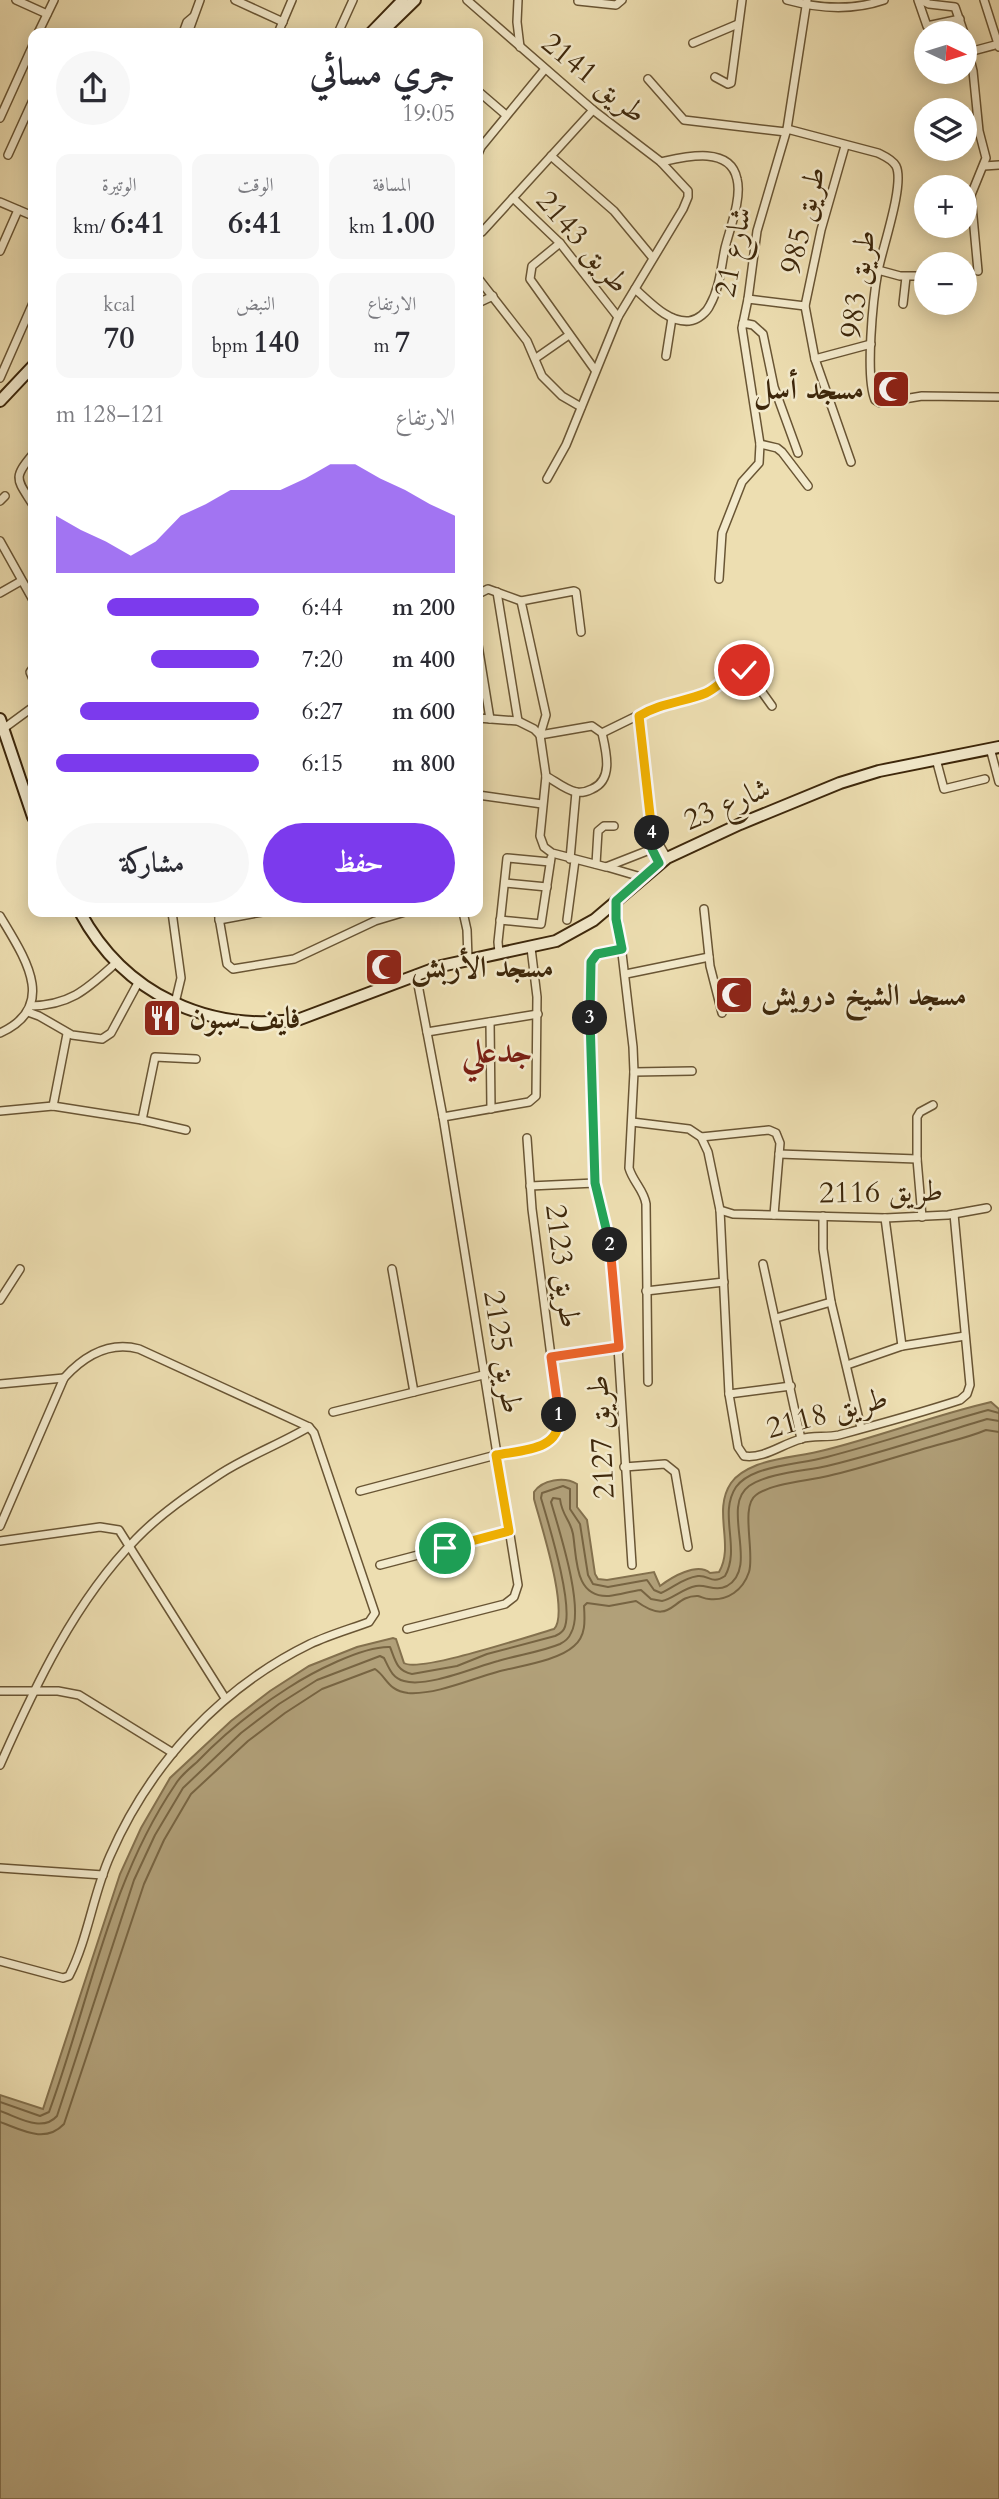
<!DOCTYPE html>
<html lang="ar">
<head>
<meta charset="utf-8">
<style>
  body { margin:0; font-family:Cardo,Amiri,serif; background:#f7f7f7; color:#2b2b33; direction:rtl; height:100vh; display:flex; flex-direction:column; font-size:26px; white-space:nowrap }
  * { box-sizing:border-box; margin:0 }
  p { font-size:23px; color:#7c7c81 }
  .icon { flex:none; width:38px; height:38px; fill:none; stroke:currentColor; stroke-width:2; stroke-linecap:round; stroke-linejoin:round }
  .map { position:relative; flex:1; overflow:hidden; direction:ltr }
  .side { position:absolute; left:28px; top:28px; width:455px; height:889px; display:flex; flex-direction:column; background:#fff; border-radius:14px; box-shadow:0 4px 18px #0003; direction:rtl }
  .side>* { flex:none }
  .needle { width:46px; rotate:94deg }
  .tools { position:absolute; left:914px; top:21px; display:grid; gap:14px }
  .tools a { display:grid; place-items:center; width:63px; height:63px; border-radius:50%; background:#fff; box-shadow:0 4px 18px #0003; font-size:35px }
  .pin { position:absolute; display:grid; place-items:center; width:60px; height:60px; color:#fff; margin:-30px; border:4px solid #fff; border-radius:50%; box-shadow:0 2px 7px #0007 }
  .km { position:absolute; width:35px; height:35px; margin:-18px; border-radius:50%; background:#222; color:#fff; font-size:19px; line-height:35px; text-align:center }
  .round { display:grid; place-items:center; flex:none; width:74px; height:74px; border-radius:37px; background:#f7f7f7 }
  .summary { display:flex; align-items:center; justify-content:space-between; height:119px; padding:0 28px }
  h1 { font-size:38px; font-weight:700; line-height:52px }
  .stats { display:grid; grid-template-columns:repeat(3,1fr); gap:10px; height:119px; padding:7px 28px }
  .stats div { display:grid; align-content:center; border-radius:14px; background:#f7f7f7; text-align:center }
  .stats b { font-size:30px; font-weight:700 }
  .stats small { font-size:19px; font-weight:400 }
  .stats p { font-size:19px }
  .chart { height:196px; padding:14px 28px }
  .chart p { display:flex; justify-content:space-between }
  .chart svg { width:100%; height:126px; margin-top:7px; fill:#7c3aed; opacity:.7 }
  .button { display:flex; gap:14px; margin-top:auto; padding:14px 28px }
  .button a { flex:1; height:80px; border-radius:42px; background:#7c3aed; color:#fff; font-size:28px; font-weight:700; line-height:80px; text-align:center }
  .button a+a { background:#f7f7f7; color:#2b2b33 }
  ul { padding:0 28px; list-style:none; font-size:23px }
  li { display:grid; grid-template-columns:112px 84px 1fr; align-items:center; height:52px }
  li i { height:18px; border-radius:9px; background:#7c3aed }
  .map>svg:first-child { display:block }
</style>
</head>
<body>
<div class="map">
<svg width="999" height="2499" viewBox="0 0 999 2499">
  <rect width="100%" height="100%" fill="#eddeb1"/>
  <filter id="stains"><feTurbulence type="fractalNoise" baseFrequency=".00286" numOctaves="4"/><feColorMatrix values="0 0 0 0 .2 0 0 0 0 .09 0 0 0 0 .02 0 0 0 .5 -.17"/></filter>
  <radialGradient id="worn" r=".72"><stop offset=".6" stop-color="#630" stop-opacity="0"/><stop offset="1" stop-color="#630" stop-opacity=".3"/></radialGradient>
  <path fill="#b1a079" stroke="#83704d" stroke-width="2" d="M991,1402L999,1409V2499H0V2095L43,2109L120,1874L141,1828L170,1778L231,1721L270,1691L309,1666L357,1647L393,1638L396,1639L404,1663C419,1673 529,1636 554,1629C570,1613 540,1522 534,1499V1492C542,1480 564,1476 577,1484V1507L587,1520L595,1574L598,1579L607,1580L654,1572L660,1586C672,1577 697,1562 710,1573L719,1572C735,1545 712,1511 731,1483C737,1474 747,1469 757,1465C778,1457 803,1456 825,1450C881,1436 935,1415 991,1402Z"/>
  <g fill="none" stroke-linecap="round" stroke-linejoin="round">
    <g stroke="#776442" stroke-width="2">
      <path d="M0,2102L40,2116L49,2112C89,2003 109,1882 175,1785C180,1776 189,1769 197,1762C224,1734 255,1709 288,1688C311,1673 362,1646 390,1647C395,1659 396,1671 412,1674L457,1666L487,1654L555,1636C559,1634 562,1633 564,1629C575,1608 548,1522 541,1498L542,1493L563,1486L570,1489V1509L580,1524L588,1575L593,1584L608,1587L647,1580L654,1590L661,1593C674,1587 683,1578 698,1576C710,1575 711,1585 725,1576C741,1548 718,1514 736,1487C741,1480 750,1475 758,1472C780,1464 805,1463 827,1457C881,1443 934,1425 988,1410L999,1413"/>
      <path d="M0,2111C18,2117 42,2133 57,2116L134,1880L155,1835L183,1788L241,1733L279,1704L317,1680L380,1656L384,1658C389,1668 392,1678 404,1681C427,1688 475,1667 498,1661C517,1655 541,1652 560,1644C564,1642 569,1638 571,1633C585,1609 559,1530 551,1502L553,1498L560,1499C562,1516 571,1521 573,1534C577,1558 574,1598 609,1596C620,1595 631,1591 641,1590L651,1599L662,1601C674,1598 682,1589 696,1586C706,1584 715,1592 727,1586C760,1567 720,1507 749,1486C768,1473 805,1471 827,1466C881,1453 934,1435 987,1419L999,1421"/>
      <path d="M0,2122C22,2130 45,2144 64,2124L144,1884L164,1840L191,1794L248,1741L285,1713L322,1689L375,1669C387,1677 388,1691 408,1693C436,1695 471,1679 497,1672C518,1666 558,1661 574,1646C586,1636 585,1621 584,1606L587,1603L609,1606L636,1601C673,1628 671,1595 698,1596C702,1597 705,1599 709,1599C728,1601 743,1590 749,1572C755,1553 740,1506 756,1495C772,1483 808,1481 828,1476C859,1469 889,1459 920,1450C942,1443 965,1439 986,1430L999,1432"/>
    </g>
    <defs>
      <g id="street">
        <polyline points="16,0 47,14"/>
        <polyline points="235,0 283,22"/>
        <polyline points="467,0 593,110 661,162 688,191 688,197 683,209 618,317 566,445 547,479"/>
        <polyline points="518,0 517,22 520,47"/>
        <path d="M787,0C820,9 852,11 884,0"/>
        <polyline points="918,0 927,26 960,19"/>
        <polyline points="921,0 929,4 955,7 964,33"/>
        <polyline points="984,0 999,47"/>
        <polyline points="578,1 616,5 622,0"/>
        <polyline points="38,33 54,0"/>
        <polyline points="64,33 65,33"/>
        <polyline points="183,33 187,22 193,17"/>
        <polyline points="188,33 200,0"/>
        <polyline points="278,33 292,0"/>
        <polyline points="338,33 353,0"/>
        <polyline points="964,35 973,71 979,131 986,158 971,195 978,271"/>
        <polyline points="693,43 738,24"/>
        <polyline points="969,52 999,44"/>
        <polyline points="715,77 728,84 731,83 742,0"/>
        <polyline points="648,79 684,120 786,132"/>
        <polyline points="478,91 506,115"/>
        <polyline points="0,118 33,45"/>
        <path d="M787,129L878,153C884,156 892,159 896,166C905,184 882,249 878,271C873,298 865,376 875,400L880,403L922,396L999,397"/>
        <polyline points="845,146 821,230 805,306 815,359 851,462"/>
        <polyline points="478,154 481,147 545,69"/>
        <polyline points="8,155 33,100"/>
        <polyline points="551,156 614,211 652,257"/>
        <polyline points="984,166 999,165"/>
        <polyline points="513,198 560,243 618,317"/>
        <polyline points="0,202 33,216"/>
        <polyline points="482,232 593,110"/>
        <polyline points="560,243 532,266 530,279 595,370"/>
        <polyline points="0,251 18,210"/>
        <polyline points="878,270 900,276 926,276"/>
        <polyline points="478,278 527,341 542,376 562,396 581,407"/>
        <path d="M635,289C649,301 668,323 689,321C698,320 707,312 710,305C720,287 721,267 725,248C730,228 742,198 737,179C730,145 684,157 661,162"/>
        <polyline points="748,299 805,306"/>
        <polyline points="478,303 493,296"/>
        <polyline points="903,304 906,277"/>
        <polyline points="743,323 753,325 763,334 774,387 798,453"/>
        <polyline points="666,356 672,318"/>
        <polyline points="536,358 569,335"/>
        <polyline points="815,359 871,344"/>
        <polyline points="0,378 33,303"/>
        <polyline points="760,444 777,448 782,452 808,486"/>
        <path d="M33,454C12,479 17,479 33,505"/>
        <polyline points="0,501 5,496"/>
        <polyline points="0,541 33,600"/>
        <polyline points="719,579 722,533 742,482 759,463 760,444 742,328 748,299 757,231 787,129 807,0"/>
        <polyline points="497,592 518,721"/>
        <polyline points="0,593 21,581"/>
        <polyline points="478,594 488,589 521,601"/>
        <polyline points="478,645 490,719"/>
        <polyline points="33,668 30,672 33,679"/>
        <polyline points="639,716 652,832 652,849 659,863"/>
        <polyline points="478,718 518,721 534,729 540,735 546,776 540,836 544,847 552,853 606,867 652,849"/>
        <polyline points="3,729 33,707"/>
        <polyline points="602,733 649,710 707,692 739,670 744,670 749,674 772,706"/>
        <polyline points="540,735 546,715 521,601 574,591 576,592 581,632"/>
        <path d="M540,735L592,726L602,733C606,751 614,780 592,789C588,791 581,793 576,792C566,790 555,781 546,776"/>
        <polyline points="990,748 999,782"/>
        <polyline points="936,759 944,789 985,779"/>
        <polyline points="478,795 542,804"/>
        <polyline points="652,832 667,858"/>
        <polyline points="570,859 576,792"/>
        <polyline points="596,864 598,831 604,826 614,826"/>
        <polyline points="607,867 641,877"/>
        <polyline points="505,883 547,887"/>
        <path d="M616,902L633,1047L634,1072L629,1168C633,1182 644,1190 646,1204L648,1382"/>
        <polyline points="704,909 710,966 722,1013"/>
        <polyline points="172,912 181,978 175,1003"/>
        <polyline points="218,912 227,964 233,969 294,959 375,921 405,912"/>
        <polyline points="463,912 467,930 468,959"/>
        <path d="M0,916C23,955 60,1006 0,1033"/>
        <polyline points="219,920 262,912"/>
        <polyline points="500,920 541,924 551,858"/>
        <polyline points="567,920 575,860"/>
        <polyline points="622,949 597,954 591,962 590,1064 594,1172 596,1191 607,1227 612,1254 632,1565"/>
        <polyline points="499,953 498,942 507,858 550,862"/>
        <polyline points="626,974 709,957"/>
        <path d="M30,1006C72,1005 88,988 117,962"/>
        <polyline points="28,1012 39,1016 72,1035 102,1039 111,1033 139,981"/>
        <polyline points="490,1022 491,1109"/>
        <polyline points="427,1032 538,1014"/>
        <polyline points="634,1072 692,1071"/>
        <polyline points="53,1106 67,1034"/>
        <polyline points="0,1111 53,1106 142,1120 186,1130"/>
        <polyline points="443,1117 529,1102 536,1096 537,997 531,948"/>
        <polyline points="142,1120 155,1057 196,1059"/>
        <path d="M632,1122L689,1129L701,1137L708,1152L720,1210L729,1394L738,1447L744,1456C764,1459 782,1444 801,1439C813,1435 826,1438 839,1435C880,1424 920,1413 960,1400L967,1394L970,1385L954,1214"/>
        <polyline points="701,1137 769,1130 776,1133 780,1143 774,1215"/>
        <polyline points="779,1154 917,1159"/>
        <polyline points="530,1186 595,1183"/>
        <polyline points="720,1210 733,1214 885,1218 948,1215 987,1208"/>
        <polyline points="823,1216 823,1249 831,1302 861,1428"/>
        <polyline points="922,1217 917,1159 917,1117 920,1112 933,1105"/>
        <polyline points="885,1218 902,1346"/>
        <polyline points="763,1264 801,1439"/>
        <polyline points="392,1269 414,1392"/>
        <polyline points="646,1291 724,1282"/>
        <polyline points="0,1300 20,1269"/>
        <polyline points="776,1318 831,1302"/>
        <polyline points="551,1357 619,1347"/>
        <polyline points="847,1365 902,1346 965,1336"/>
        <polyline points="0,1384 64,1378"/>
        <polyline points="729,1394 791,1386"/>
        <polyline points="333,1412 483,1375"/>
        <polyline points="624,1467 665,1464 675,1472 688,1547"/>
        <polyline points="360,1491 496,1455 543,1446 555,1437 559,1428 559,1418 532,1209 527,1138"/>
        <path d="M0,1526L64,1378C84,1356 109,1341 139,1349L309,1427L314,1433L375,1613L369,1622C350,1629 329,1635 310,1644C220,1688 150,1764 110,1856C93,1894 88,1939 69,1976L63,1978L0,1961"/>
        <polyline points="0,1541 100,1527 119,1530 225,1698"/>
        <polyline points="380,1565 509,1531"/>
        <polyline points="407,1629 505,1604 514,1597 518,1585 443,1117 416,974"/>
        <polyline points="0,1691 58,1691 79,1695 173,1753"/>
        <path d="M0,1765C35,1686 75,1601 136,1539C160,1514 191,1493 220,1474C248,1456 280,1444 309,1427"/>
        <polyline points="0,1868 103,1875"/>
      </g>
      <g id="secondary">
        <polyline points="371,33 403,0"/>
        <polyline points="381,33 415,0"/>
        <polyline points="0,401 33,366"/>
        <polyline points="0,719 33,817"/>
        <path d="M80,912C124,994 209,1034 300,1019L441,966L556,941L594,920L667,858L740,824L840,783L879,771L999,747"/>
      </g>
    </defs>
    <use href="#street" stroke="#695534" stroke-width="10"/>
    <use href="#secondary" stroke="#3d270b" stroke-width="14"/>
    <use href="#street" stroke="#f3eacc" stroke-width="7"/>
    <use href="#secondary" stroke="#f3eacc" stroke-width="10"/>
  </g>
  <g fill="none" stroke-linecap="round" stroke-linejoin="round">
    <defs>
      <path id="split-1" d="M445,1548L509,1531L496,1455C522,1450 562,1451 559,1415"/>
      <polyline id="split-2" points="559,1415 551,1357 619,1347 610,1245"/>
      <polyline id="split-3" points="590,1018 595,1183 610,1245"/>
      <polyline id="split-4" points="590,1018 591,962 597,954 622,949 616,919 616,901 659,863 652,849 652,833"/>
      <path id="split-5" d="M652,833L639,716C660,703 684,702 706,693C720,687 729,671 744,670"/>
    </defs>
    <use href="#split-1" stroke="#fff" stroke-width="14"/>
    <use href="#split-2" stroke="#fff" stroke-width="14"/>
    <use href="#split-3" stroke="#fff" stroke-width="14"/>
    <use href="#split-4" stroke="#fff" stroke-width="14"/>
    <use href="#split-5" stroke="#fff" stroke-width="14"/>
    <use href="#split-1" stroke="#f5b400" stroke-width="9"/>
    <use href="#split-2" stroke="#f0652b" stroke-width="9"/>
    <use href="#split-3" stroke="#22a559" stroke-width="9"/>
    <use href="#split-4" stroke="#22a559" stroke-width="9"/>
    <use href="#split-5" stroke="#f5b400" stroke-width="9"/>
  </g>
  <defs>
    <symbol id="mosque-square" viewBox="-11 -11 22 22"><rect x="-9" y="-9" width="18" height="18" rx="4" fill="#8f2418" stroke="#f3eacc"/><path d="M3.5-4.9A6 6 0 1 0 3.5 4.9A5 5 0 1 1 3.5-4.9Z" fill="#fff"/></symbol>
    <symbol id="restaurant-square" viewBox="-11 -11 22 22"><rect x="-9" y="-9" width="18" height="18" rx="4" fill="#8f2418" stroke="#f3eacc"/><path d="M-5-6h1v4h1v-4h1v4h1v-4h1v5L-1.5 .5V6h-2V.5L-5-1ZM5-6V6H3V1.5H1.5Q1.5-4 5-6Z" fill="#fff"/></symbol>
  </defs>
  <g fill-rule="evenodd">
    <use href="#mosque-square" x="869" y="367" width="44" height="44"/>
    <use href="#mosque-square" x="362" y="945" width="44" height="44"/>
    <use href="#mosque-square" x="712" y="973" width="44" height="44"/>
    <use href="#restaurant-square" x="140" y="996" width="44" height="44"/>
  </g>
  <g text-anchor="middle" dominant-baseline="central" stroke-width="5" stroke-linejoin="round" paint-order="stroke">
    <g font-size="30" fill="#3d270b" stroke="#f3eacc">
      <text transform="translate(594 78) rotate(39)">طريق 2141</text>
      <text transform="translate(803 220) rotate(-76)">طريق 985</text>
      <text transform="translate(583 242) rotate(49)">طريق 2143</text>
      <text transform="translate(733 252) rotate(-79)">شارع 21</text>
      <text transform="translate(858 284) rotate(-82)">طريق 983</text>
      <text transform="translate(727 804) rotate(-23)">شارع 23</text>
      <text transform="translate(881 1192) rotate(-1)">طريق 2116</text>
      <text transform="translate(563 1266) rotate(83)">طريق 2123</text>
      <text transform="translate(503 1352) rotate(81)">طريق 2125</text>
      <text transform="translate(827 1413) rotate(-15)">طريق 2118</text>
      <text transform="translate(601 1437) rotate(-93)">طريق 2127</text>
    </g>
    <g font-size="30" font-weight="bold" fill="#3d270b" stroke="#f3eacc" text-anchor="start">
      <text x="864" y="389" text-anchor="end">مسجد أسل</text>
      <text x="411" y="967">مسجد الأربش</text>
      <text x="761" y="995">مسجد الشيخ درويش</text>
      <text x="189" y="1018">فايف سبون</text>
    </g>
    <g font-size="33" font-weight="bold" fill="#7a1f14" stroke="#f3eacc">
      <text x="497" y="1051">جدعلي</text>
    </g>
  </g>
  <rect width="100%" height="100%" filter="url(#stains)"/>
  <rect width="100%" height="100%" fill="url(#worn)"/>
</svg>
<div class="tools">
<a><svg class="needle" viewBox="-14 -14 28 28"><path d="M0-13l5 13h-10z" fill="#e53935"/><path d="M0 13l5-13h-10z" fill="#7c7c81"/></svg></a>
<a><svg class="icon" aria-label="layers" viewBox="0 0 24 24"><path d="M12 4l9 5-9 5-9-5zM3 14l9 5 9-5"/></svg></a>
<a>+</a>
<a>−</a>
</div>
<div class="pin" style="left:445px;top:1548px;background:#1e9e55"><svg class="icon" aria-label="arrive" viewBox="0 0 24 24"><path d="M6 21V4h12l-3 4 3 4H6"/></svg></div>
<div class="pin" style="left:744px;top:670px;background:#d93025"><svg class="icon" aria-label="check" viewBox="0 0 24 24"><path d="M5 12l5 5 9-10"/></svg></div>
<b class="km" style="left:559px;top:1415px">1</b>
<b class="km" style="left:610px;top:1245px">2</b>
<b class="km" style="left:590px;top:1018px">3</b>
<b class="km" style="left:652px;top:833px">4</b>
<section class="side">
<div class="summary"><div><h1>جري مسائي</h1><p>19:05</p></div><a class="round"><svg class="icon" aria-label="share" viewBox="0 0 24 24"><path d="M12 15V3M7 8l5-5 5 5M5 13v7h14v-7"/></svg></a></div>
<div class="stats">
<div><p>المسافة</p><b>1.00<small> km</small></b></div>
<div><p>الوقت</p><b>6:41</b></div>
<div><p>الوتيرة</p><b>6:41<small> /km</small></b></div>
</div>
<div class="stats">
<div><p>الارتفاع</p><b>7<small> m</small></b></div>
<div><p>النبض</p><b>140<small> bpm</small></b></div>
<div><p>kcal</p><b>70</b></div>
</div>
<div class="chart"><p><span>الارتفاع</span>121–128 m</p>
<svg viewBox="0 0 160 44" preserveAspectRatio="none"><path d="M0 44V24L10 29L20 33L30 38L40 33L50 24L60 20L70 15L80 15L90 15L100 11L110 6L120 6L130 11L140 15L150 20L160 24V44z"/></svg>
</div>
<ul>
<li><b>200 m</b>6:44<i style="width:75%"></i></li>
<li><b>400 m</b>7:20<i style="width:53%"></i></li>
<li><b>600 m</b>6:27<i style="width:88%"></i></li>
<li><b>800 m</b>6:15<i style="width:100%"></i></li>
</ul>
<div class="button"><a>حفظ</a><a>مشاركة</a></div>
</section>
</div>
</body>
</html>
